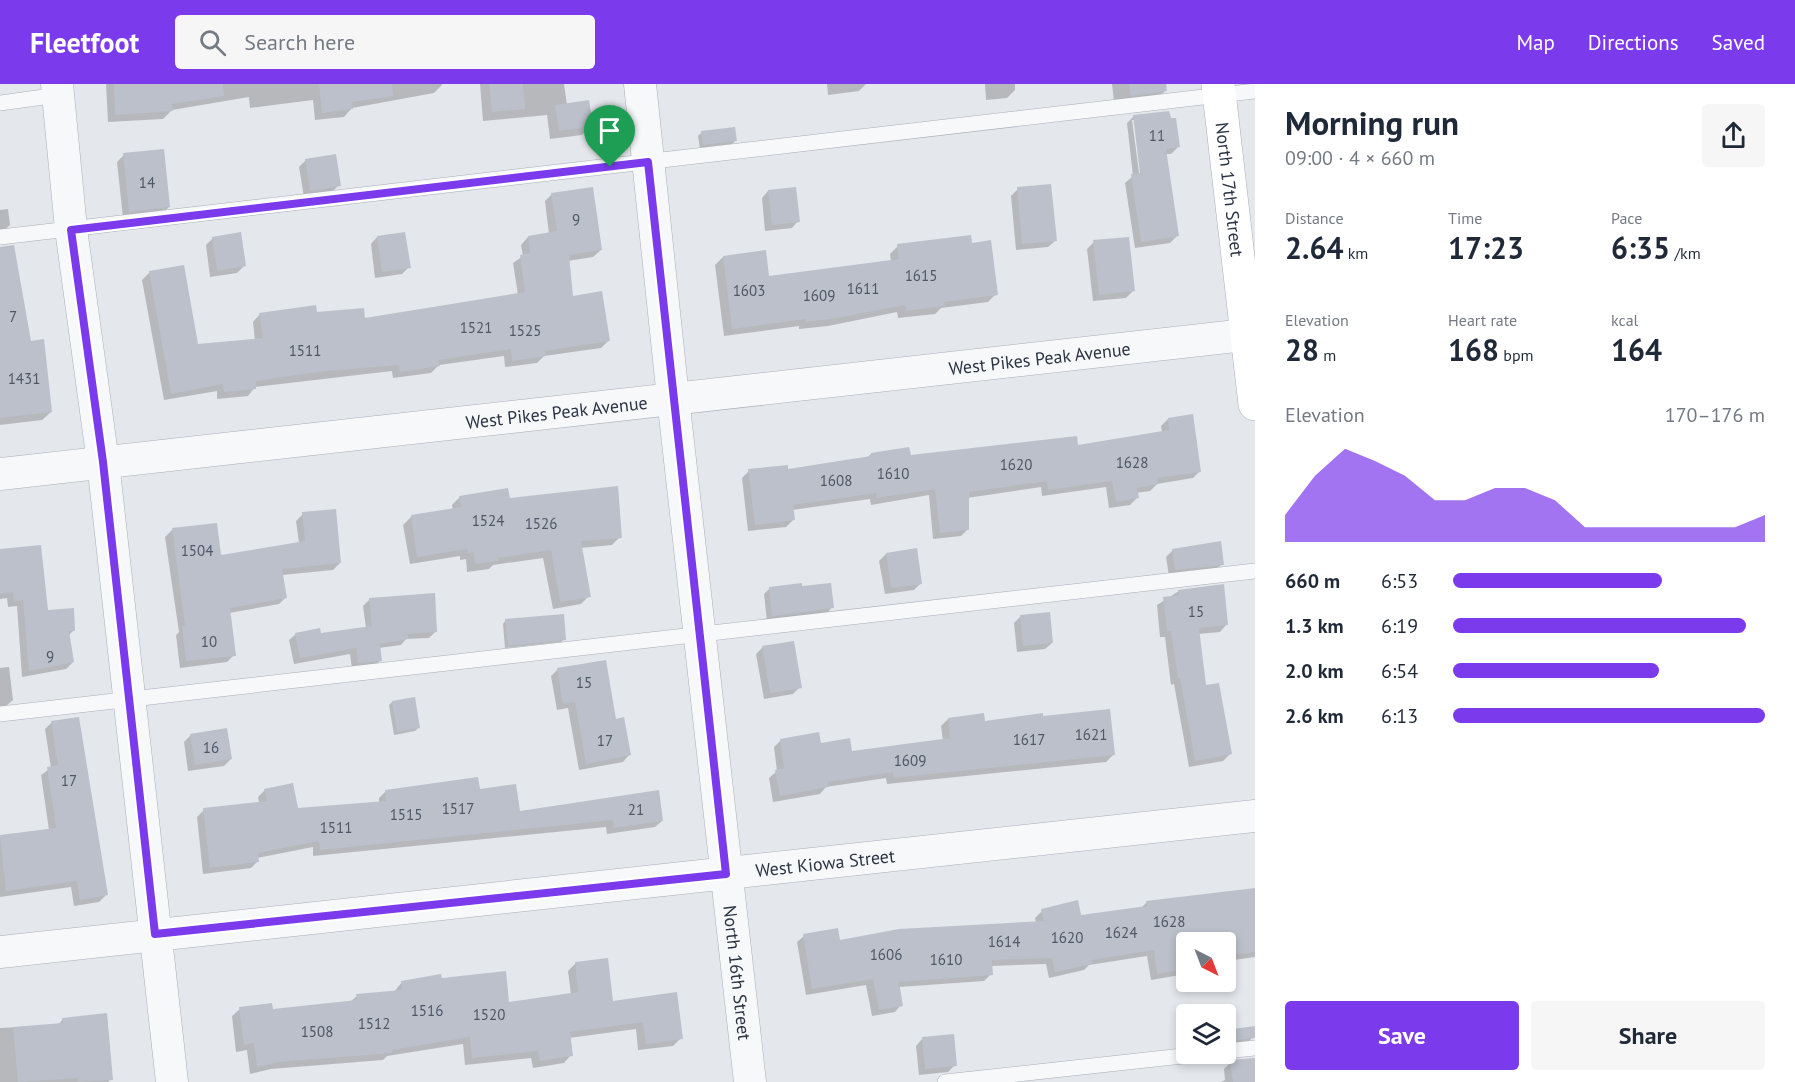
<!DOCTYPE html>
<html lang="en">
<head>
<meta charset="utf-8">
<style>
  body { margin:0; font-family:"PT Sans",sans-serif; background:#f6f6f7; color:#1f2937; height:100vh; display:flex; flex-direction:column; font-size:22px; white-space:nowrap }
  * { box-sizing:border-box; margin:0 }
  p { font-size:20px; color:#747a83 }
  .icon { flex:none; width:33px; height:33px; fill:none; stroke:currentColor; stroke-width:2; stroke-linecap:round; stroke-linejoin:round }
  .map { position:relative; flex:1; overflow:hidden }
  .side { display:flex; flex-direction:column; background:#fff; width:540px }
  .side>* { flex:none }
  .needle { width:39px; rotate:138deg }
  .controls { position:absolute; left:1176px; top:848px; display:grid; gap:12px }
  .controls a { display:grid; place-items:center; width:60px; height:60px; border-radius:6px; background:#fff; box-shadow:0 3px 9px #0003; font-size:30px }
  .pin { position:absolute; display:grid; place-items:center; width:51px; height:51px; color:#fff; margin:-62px -26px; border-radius:50% 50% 50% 0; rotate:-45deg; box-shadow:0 0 6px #0007 }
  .pin .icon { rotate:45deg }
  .round { display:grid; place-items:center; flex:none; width:63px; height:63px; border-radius:6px; background:#f6f6f7 }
  .head { display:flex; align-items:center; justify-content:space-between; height:102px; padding:0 30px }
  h1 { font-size:33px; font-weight:800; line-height:45px }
  .stats { display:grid; grid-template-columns:repeat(3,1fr); gap:9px; height:102px; padding:6px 30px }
  .stats div { display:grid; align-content:center }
  .stats b { font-size:30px; font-weight:800 }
  .stats small { font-size:16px; font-weight:400 }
  .stats p { font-size:16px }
  .chart { height:168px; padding:12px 30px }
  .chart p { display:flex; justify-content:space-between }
  .chart svg { width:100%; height:108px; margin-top:6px; fill:#7c3aed; opacity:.7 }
  .button { display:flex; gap:12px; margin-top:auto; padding:12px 30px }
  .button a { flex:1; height:69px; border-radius:6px; background:#7c3aed; color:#fff; font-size:24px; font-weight:800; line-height:69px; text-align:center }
  .button a+a { background:#f6f6f7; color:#1f2937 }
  ul { padding:0 30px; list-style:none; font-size:20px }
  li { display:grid; grid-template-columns:96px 72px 1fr; align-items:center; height:45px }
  li i { height:15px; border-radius:8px; background:#7c3aed }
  header { display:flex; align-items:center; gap:36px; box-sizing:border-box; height:84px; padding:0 30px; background:#7c3aed; color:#fff }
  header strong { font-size:28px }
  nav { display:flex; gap:33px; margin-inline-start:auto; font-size:21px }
  .search { width:420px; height:54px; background:#f6f6f7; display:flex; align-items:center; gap:15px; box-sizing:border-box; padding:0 21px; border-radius:6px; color:#747a83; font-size:22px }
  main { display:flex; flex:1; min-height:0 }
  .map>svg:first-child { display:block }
</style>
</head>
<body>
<header>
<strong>Fleetfoot</strong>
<div class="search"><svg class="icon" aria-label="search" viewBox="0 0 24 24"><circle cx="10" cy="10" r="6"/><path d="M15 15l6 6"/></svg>Search here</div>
<nav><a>Map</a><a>Directions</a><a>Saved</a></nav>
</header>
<main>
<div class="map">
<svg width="1255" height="998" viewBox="0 0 1255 998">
  <rect width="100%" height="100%" fill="#e4e7ec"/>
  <g fill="#0003" fill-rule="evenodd">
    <polygon points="106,0 442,0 442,1 434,9 352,24 344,33 315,36 313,16 250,24 249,13 172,26 163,35 108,38"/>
    <polygon points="480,0 564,0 567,21 591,42 582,51 550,55 547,31 483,37"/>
    <polygon points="827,0 866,0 859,7 828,11"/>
    <polygon points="985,0 1015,0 1015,6 1007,14 986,16"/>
    <polygon points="1112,0 1164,0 1165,7 1158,14 1114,17"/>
    <path d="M1134,32L1178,63L1171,70H1165L1177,152L1170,159L1135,164L1125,99L1133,92L1127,39ZM1132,36H1135L1143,96H1140Z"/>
    <polygon points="733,44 735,57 732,60 700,64 698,52 701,49"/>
    <polygon points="124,71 169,123 162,130 123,134 117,78"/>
    <polygon points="306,76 339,101 332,108 304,113 299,83"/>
    <polygon points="1018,105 1055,157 1048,163 1016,166 1011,112"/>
    <polygon points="768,107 798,137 792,144 765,147 762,114"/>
    <polygon points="552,110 601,166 593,173 568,177 572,214 608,257 601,264 544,272 537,279 505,283 504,272 439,281 431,289 393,294 392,287 255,303 248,312 217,315 217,307 164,316 142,196 150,188 197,261 255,257 253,238 260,230 316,230 363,236 518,211 513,179 523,172 521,161 528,153 549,150 545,117"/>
    <polygon points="8,125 10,141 0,150 0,126"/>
    <polygon points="377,153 409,183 402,190 375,194 371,160"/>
    <polygon points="213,154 244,182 237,189 210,193 206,161"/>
    <polygon points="1094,158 1133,207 1126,214 1093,217 1087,165"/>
    <polygon points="971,161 996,210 988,218 941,224 935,230 898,234 897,228 828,242 799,245 799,242 724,252 715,181 723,173 768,194 891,177 890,170 898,162"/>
    <polygon points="0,163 51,328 42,336 0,341"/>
    <polygon points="1168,335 1200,387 1193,394 1157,400 1150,407 1136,409 1137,414 1130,421 1109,424 1106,403 1042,412 1041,403 967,414 968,445 961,452 933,455 929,411 871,421 870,415 792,426 793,436 786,443 748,447 742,394 749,387 787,386 867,374 871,370 909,373 1077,363 1162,348 1161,342"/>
    <polygon points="460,413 508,416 620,453 612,461 580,464 589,512 581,520 553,525 543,474 493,481 489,485 467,488 466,475 460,476 460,472 410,480 403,441 411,433 453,426 452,421"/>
    <polygon points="303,430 340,479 333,486 282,491 286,513 279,520 229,529 234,571 227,578 180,584 176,551 179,548 165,453 172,446 219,473 299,459 296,437"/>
    <polygon points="1173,466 1222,480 1215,487 1169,492 1166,473"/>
    <polygon points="886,470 921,499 914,506 885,510 879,477"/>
    <polygon points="0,473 47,527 74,546 68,552 73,578 66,585 22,593 17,522 8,523 7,514 0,515"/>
    <polygon points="769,505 832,523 827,529 767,537 764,510"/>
    <polygon points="1179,507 1226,541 1220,548 1198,550 1205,603 1230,670 1223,677 1189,683 1174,600 1171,601 1165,553 1160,553 1157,521"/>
    <polygon points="370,515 435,548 429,554 406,555 401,561 379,564 381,576 374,582 352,585 350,570 294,580 289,556 296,550 320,551 366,544 363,522"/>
    <polygon points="1021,532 1052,559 1045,565 1017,568 1014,539"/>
    <polygon points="506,536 564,555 561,558 505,564 503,540"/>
    <polygon points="763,563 800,603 793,610 764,615 756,570"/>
    <polygon points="9,583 13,616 6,622 0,623 0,584"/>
    <polygon points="558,585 614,636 629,671 623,678 579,686 568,624 557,626 551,592"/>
    <polygon points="392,618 418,644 415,647 394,651 389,621"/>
    <polygon points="948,635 984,639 1113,671 1106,678 887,700 886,694 826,703 820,710 773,718 769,694 777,687 774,663 780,657 820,661 851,669 943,657 941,642"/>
    <polygon points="52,638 106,811 99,818 74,822 71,803 0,813 0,753 49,746 41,691 51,684 45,645"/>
    <polygon points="191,651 231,675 224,682 188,687 184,658"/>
    <polygon points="265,706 297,726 379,719 379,714 385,708 478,707 519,728 662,737 655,743 607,750 606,743 313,772 313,763 257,774 257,778 251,784 203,790 197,733 204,726 259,719 258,713"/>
    <polygon points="1255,805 1255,873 1226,877 1226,858 1186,858 1186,890 1151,896 1147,872 1089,881 1084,886 1049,894 1046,880 991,882 991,890 984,897 899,903 901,921 895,928 872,932 866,901 806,911 797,858 804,852 838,858 1036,839 1035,834 1042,827 1080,833 1141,824 1147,818"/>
    <polygon points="576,879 612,918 681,954 673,962 638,966 636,945 569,954 571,971 564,979 533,984 531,974 465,981 463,960 387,972 383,976 271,985 250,990 247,966 236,968 232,932 240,925 272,926 350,918 357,912 394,908 402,898 441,895 508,920 571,911 568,887"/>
    <polygon points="63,935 111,995 108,998 0,998 0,944 58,941"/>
    <polygon points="1226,947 1252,954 1245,961 1226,963"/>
    <polygon points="922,955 955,981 948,988 919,991 916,962"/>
    <polygon points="1255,975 1255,998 1221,998 1225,996 1224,985 1231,978"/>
  </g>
  <g fill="#bbc0ca">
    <polygon points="114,0 223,0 224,12 172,20 173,27 115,31"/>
    <polygon points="319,0 392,0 393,12 352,18 353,25 322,29"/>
    <polygon points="489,0 523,0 525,25 492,28"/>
    <polygon points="1129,0 1166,0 1167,7 1131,12"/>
    <polygon points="589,16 593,42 559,47 555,21"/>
    <polygon points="1169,27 1171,34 1176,34 1180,63 1166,65 1179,152 1141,158 1131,90 1140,89 1133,31"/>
    <polygon points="735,43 737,57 703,61 701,47"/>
    <polygon points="164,65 170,123 129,128 123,69"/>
    <polygon points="336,70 341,102 310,107 305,75"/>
    <polygon points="1051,100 1057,157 1022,160 1017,103"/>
    <polygon points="593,103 602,166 569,171 573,212 602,207 610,257 545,267 546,272 512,277 511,265 439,276 440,282 400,288 399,281 325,287 256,297 256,305 224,308 223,300 171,310 149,187 184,181 198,260 263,254 259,229 316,221 317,228 364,224 365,234 525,208 520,171 530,169 528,152 557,147 551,109"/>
    <polygon points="796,103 800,138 772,141 768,106"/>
    <polygon points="241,148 246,182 217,187 212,153"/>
    <polygon points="405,148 411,184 382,188 377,152"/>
    <polygon points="971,151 972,159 991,156 998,211 944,218 945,222 906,227 905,221 837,234 806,238 806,235 732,245 723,172 766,166 769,192 899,175 897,160"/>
    <polygon points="1129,153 1135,207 1099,211 1093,156"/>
    <polygon points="14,161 31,257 44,255 52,328 0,334 0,163"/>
    <polygon points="1193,330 1201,388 1157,394 1158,400 1137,404 1139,414 1116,418 1112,397 1048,406 1047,397 969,408 969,446 940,449 935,405 877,414 876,409 793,421 795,436 755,441 748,385 788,381 788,385 871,372 871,369 909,363 911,371 1077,352 1078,361 1169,346 1168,334"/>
    <polygon points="618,402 622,454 581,457 591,513 560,518 551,466 498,474 498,477 475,480 473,468 468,469 467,465 417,473 411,431 461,423 459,412 508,404 510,414"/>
    <polygon points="336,425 341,479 282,485 287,514 230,524 236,572 186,577 182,542 185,542 172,444 217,439 221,471 305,457 302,428"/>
    <polygon points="1221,457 1224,481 1175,486 1172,465"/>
    <polygon points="41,461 48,526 74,524 75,547 69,547 74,578 29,587 23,516 14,517 13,508 0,510 0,465"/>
    <polygon points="917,464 922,500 891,504 886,469"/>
    <polygon points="802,499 802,502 831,499 834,524 772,532 769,503"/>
    <polygon points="1224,500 1228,541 1199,544 1206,601 1219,599 1232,670 1195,677 1180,594 1178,594 1171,547 1167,547 1163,513 1179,511 1178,506"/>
    <polygon points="435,509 437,548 408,550 408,555 380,560 382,577 358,579 356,564 300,574 295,549 320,544 321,549 372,542 369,514"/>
    <polygon points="1050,528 1053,559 1023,562 1020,531"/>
    <polygon points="564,530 566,556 508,562 505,535"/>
    <polygon points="794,557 802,604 770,609 762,562"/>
    <polygon points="606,576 616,635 624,633 631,671 586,680 575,618 563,620 557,584"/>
    <polygon points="415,613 420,644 397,648 392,617"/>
    <polygon points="1110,625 1115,671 893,694 893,688 828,698 828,703 780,712 775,686 784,684 780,655 819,648 821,659 850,654 852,667 950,654 948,634 984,629 985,637 1043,629 1043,632"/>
    <polygon points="79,633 108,811 80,816 77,797 6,807 0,751 56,744 47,683 58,681 51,637"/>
    <polygon points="227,644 232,675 195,681 190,650"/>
    <polygon points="478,693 480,705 516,700 520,727 659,706 663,737 614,744 613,736 320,766 319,757 258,769 259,778 210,784 203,724 267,717 264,705 293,699 298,724 386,717 385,706"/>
    <polygon points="1255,804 1255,868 1226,872 1226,858 1186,858 1186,885 1157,890 1154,866 1092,876 1092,880 1055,888 1052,874 992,876 993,891 899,898 903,922 879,926 873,895 812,905 803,850 838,844 840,856 899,845 1044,837 1041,825 1078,816 1081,831 1147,822 1146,817"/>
    <polygon points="608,874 613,917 677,908 683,955 646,960 643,938 570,948 573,972 540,977 538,967 472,974 470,953 392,966 392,969 279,978 257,983 254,959 244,961 239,923 272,919 273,925 357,916 356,910 402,906 401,897 441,890 442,894 506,887 509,918 578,908 575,878"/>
    <polygon points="107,929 113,996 78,998 78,994 18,998 13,943 63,939 62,934"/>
    <polygon points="1255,942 1255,954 1227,957 1226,946"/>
    <polygon points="954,950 957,982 925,985 922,953"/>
    <polygon points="1255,974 1255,998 1233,998 1230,976"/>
  </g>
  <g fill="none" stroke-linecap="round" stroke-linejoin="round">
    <defs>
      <g id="lane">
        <polyline points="0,19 58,11"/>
        <polyline points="0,153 1255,7"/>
        <polyline points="0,630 1255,487"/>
        <polyline points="1226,967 1255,964"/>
        <polyline points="945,998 1210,969"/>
      </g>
      <g id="street">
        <polyline points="57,0 71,145 103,378 172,998"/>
        <path id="s1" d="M640,0L673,314L750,998"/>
        <path id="s2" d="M0,390L1255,250"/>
        <path id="s3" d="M0,868L1255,732"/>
      </g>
      <g id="secondary">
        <path id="s4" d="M1218,0L1255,320"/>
      </g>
    </defs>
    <use href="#lane" stroke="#a9aeb7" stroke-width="16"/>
    <use href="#street" stroke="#a9aeb7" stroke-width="33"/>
    <use href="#secondary" stroke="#a9aeb7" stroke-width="34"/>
    <use href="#lane" stroke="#f7f8fa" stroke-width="15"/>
    <use href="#street" stroke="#f7f8fa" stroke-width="32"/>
    <use href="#secondary" stroke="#fff" stroke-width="33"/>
  </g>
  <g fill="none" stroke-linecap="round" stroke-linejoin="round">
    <defs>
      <polygon id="route" points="648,78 726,790 155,850 103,378 71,146"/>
    </defs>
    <use href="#route" stroke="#fff" stroke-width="12"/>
    <use href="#route" stroke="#7c3aed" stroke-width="8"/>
  </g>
  <g text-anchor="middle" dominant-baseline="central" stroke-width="6" stroke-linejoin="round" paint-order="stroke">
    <g font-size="15" fill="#4f5766">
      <text x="1157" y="51">11</text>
      <text x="147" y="98">14</text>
      <text x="576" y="135">9</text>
      <text x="921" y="191">1615</text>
      <text x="863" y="204">1611</text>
      <text x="749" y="206">1603</text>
      <text x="819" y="211">1609</text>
      <text x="13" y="232">7</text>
      <text x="476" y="243">1521</text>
      <text x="525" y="246">1525</text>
      <text x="305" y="266">1511</text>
      <text x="24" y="294">1431</text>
      <text x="1132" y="378">1628</text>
      <text x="1016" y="380">1620</text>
      <text x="893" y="389">1610</text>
      <text x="836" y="396">1608</text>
      <text x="488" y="436">1524</text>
      <text x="541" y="439">1526</text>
      <text x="197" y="466">1504</text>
      <text x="1196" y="527">15</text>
      <text x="209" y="557">10</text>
      <text x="50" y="572">9</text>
      <text x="584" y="598">15</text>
      <text x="1091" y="650">1621</text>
      <text x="1029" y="655">1617</text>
      <text x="605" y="656">17</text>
      <text x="211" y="663">16</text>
      <text x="910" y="676">1609</text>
      <text x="69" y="696">17</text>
      <text x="458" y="724">1517</text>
      <text x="636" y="725">21</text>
      <text x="406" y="730">1515</text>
      <text x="336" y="743">1511</text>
      <text x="1169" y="837">1628</text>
      <text x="1121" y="848">1624</text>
      <text x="1067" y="853">1620</text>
      <text x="1004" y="857">1614</text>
      <text x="886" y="870">1606</text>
      <text x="946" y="875">1610</text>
      <text x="427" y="926">1516</text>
      <text x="489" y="930">1520</text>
      <text x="374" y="939">1512</text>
      <text x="317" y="947">1508</text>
    </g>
    <g font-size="18" fill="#2b3445" stroke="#f4f6f9">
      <text stroke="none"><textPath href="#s4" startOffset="106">North 17th Street</textPath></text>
      <text stroke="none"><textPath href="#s2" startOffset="1046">West Pikes Peak Avenue</textPath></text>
      <text stroke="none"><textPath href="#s2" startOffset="560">West Pikes Peak Avenue</textPath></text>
      <text stroke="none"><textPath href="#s3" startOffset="830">West Kiowa Street</textPath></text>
      <text stroke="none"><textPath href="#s1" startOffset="894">North 16th Street</textPath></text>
    </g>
  </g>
</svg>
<div class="controls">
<a><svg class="needle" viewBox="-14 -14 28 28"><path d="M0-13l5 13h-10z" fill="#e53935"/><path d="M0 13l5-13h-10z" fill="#747a83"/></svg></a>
<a><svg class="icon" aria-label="layers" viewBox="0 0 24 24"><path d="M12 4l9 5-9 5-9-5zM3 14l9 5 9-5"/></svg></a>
</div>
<div class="pin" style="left:610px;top:83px;background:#1e9e55"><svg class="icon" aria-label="arrive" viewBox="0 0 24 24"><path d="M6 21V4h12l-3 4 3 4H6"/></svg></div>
</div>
<section class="side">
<div class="head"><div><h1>Morning run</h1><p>09:00 · 4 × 660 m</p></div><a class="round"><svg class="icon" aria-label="share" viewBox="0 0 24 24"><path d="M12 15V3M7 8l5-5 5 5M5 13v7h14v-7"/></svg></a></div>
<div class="stats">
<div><p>Distance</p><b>2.64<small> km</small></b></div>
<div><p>Time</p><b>17:23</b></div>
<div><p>Pace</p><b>6:35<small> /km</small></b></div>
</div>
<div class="stats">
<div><p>Elevation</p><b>28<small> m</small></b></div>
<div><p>Heart rate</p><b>168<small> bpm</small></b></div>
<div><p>kcal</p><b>164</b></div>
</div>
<div class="chart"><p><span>Elevation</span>170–176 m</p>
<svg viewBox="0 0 160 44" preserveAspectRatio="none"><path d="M0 44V33L10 17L20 6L30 11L40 17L50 27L60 27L70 22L80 22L90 27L100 38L110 38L120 38L130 38L140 38L150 38L160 33V44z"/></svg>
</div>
<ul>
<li><b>660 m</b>6:53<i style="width:67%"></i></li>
<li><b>1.3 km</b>6:19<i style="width:94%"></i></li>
<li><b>2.0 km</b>6:54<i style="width:66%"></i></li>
<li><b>2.6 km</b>6:13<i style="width:100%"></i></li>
</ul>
<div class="button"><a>Save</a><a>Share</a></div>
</section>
</main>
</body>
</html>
